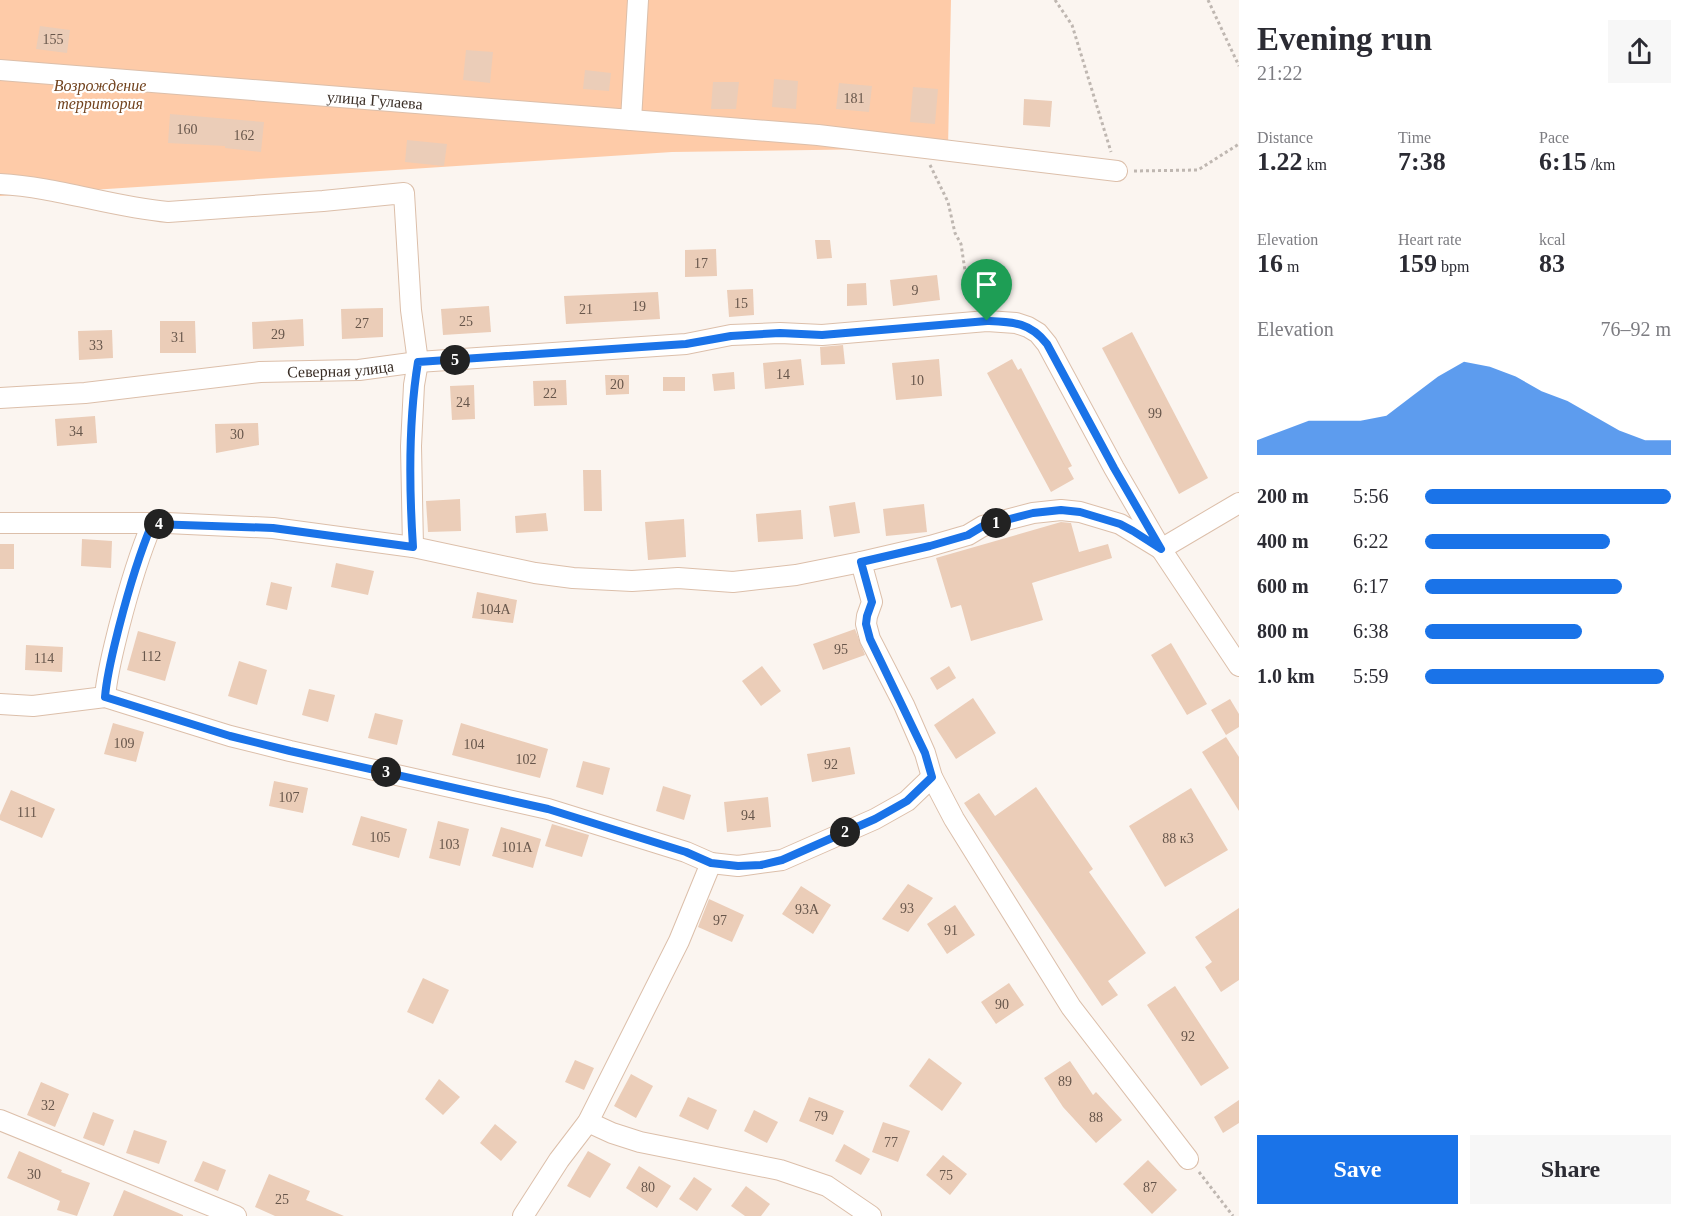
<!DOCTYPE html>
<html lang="en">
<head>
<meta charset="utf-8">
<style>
  body { margin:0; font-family:"Times New Roman",serif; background:#f7f7f7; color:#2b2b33; height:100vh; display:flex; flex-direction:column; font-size:22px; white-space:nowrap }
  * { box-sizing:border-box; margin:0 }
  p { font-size:20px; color:#7c7c81 }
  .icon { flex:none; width:33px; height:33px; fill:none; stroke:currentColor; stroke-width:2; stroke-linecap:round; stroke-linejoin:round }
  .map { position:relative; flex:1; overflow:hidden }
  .details { display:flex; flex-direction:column; background:#fff; width:450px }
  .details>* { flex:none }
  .pin { position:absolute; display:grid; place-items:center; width:51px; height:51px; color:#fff; margin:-62px -26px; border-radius:50% 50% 50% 0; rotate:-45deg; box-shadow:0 0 6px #0007 }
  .pin .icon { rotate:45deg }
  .km { position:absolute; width:30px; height:30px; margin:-15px; border-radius:50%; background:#222; color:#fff; font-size:16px; line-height:30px; text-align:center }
  .round { display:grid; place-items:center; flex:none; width:63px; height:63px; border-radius:0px; background:#f7f7f7 }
  .summary { display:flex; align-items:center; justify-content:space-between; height:102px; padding:0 18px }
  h1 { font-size:33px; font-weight:600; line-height:45px }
  .figures { display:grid; grid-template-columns:repeat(3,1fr); gap:9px; height:102px; padding:6px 18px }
  .figures div { display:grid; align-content:center }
  .figures b { font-size:26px; font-weight:600 }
  .figures small { font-size:16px; font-weight:400 }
  .figures p { font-size:16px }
  .chart { height:168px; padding:12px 18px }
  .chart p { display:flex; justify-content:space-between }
  .chart svg { width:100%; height:108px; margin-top:6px; fill:#1a73e8; opacity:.7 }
  .primary-button { display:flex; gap:12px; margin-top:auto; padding:12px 18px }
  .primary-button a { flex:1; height:69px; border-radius:0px; background:#1a73e8; color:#fff; font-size:24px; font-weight:600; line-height:69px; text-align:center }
  .primary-button a+a { background:#f7f7f7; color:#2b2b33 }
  ul { padding:0 18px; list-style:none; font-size:20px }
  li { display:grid; grid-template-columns:96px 72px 1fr; align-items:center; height:45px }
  li i { height:15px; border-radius:8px; background:#1a73e8 }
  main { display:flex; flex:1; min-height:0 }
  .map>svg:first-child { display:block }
</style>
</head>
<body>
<main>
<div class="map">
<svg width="1239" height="1216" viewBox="0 0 1239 1216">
  <rect width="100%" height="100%" fill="#fbf5f0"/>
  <polygon fill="#fecba8" points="0,0 951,0 948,148 672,152 0,196"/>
  <g fill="#ebcdb8">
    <polygon points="40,26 70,30 67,53 36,49"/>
    <polygon points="466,50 493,52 490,83 463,80"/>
    <polygon points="585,70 611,73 609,91 583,89"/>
    <polygon points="774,79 798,81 796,109 772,107"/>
    <polygon points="713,82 739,82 736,109 711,109"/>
    <polygon points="839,83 872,86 869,112 836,109"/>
    <polygon points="913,87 938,89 935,124 910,122"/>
    <polygon points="1024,99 1052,101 1050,127 1023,125"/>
    <polygon points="170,114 264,122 261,152 225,148 225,146 168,143"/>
    <polygon points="407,140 447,144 444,166 405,162"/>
    <polygon points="815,240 830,240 832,258 817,259"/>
    <polygon points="716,249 717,276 685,277 685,250"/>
    <polygon points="937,275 940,300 893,306 890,280"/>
    <polygon points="866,283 867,305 847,306 847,284"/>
    <polygon points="753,289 754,315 729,317 727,290"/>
    <polygon points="658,292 660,319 566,324 564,296"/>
    <polygon points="489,306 491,332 443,335 441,309"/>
    <polygon points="383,308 383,337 342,339 341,309"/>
    <polygon points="303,319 304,346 253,349 252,322"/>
    <polygon points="160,321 195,321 196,353 160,353"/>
    <polygon points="112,330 113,358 79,360 78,331"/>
    <polygon points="1132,332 1208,478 1179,494 1102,348"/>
    <polygon points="843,345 845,364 821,365 820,347"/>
    <polygon points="801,359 804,385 765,389 763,363"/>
    <polygon points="939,359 942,396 896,400 892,363"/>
    <polygon points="1012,359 1018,370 1021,368 1072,466 1068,468 1074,479 1051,492 987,373"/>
    <polygon points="734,372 735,389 714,391 712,374"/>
    <polygon points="605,375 629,375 629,394 606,395"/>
    <rect x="663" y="377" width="22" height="14"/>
    <polygon points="566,380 567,405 534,406 533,381"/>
    <polygon points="474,385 475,419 452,420 450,386"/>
    <polygon points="95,416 97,443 57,446 55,419"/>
    <polygon points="258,423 259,445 216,453 215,424"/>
    <polygon points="583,470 601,470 602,511 584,511"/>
    <polygon points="460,499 461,531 428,532 426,501"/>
    <polygon points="855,502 860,533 834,537 829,506"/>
    <polygon points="924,504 927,532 886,536 883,509"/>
    <polygon points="801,510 803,539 758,542 756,514"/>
    <polygon points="546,513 548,531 516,533 515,516"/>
    <polygon points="684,519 686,557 648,560 645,522"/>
    <polygon points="1061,522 1071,523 1079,552 1108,544 1112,558 1032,583 1043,620 971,641 961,605 951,608 936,558"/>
    <polygon points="82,539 112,541 111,568 81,566"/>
    <rect x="0" y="544" width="14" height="25"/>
    <polygon points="336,563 374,571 368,595 331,587"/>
    <polygon points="271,582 292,587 287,610 266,605"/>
    <polygon points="477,592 517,600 513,623 472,618"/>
    <polygon points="855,629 865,655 823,670 813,644"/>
    <polygon points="138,631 176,642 165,681 127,670"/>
    <polygon points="1171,643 1207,704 1187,715 1151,655"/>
    <polygon points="26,645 63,647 62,672 25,670"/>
    <polygon points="239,661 267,670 257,705 228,696"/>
    <polygon points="762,666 781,691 761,706 742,681"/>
    <polygon points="949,666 956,678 937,690 930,678"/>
    <polygon points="309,689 335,695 328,722 302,715"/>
    <polygon points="973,698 996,733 956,759 934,725"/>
    <polygon points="1230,699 1239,714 1239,727 1226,735 1211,710"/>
    <polygon points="375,713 403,720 397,745 368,738"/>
    <polygon points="113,723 144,732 136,762 104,754"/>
    <polygon points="461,723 548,749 540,778 452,755"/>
    <polygon points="1226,737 1239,757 1239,811 1202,752"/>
    <polygon points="850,747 855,774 812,782 807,754"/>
    <polygon points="583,761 610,768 603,795 576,787"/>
    <polygon points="274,781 308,788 303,813 269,806"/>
    <polygon points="663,786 691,795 684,820 656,811"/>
    <polygon points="1036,787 1093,869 1089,872 1146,953 1108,981 1118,995 1102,1006 964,803 979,793 995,816"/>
    <polygon points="1191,788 1228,850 1165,887 1129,826"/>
    <polygon points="11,790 55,809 42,838 0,820 0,815"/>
    <polygon points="768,797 771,827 727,832 724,802"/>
    <polygon points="361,816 407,829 399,858 352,845"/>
    <polygon points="438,821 469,829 460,866 429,858"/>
    <polygon points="552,824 589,835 582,857 545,846"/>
    <polygon points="501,827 541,839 533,868 492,856"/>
    <polygon points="908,884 933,898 908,932 882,919"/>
    <polygon points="801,886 831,905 813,934 782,914"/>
    <polygon points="709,899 744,915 732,942 698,927"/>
    <polygon points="955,905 975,935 947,954 927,924"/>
    <polygon points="1239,908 1239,980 1221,992 1205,967 1212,962 1195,937"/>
    <polygon points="423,978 449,990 433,1024 407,1012"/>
    <polygon points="1009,983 1024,1005 996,1024 981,1002"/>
    <polygon points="1175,986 1229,1068 1201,1086 1147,1005"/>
    <polygon points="929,1058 962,1083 942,1111 909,1086"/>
    <polygon points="575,1060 594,1068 584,1090 565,1082"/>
    <polygon points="1070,1061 1093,1095 1096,1092 1122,1120 1096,1143 1063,1107 1044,1078"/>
    <polygon points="631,1074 653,1086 636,1118 614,1106"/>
    <polygon points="439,1079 460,1097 443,1115 425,1099"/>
    <polygon points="41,1082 69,1094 55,1127 27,1115"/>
    <polygon points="688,1097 717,1110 708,1130 679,1116"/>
    <polygon points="809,1097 844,1111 833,1135 799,1121"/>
    <polygon points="1239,1100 1239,1123 1223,1133 1214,1117"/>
    <polygon points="754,1110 778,1122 767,1143 744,1131"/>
    <polygon points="93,1112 114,1120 104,1146 83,1138"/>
    <polygon points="883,1122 910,1131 898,1162 872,1152"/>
    <polygon points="495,1124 517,1142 501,1161 480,1143"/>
    <polygon points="134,1130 167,1141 159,1164 126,1153"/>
    <polygon points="844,1144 870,1159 861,1175 835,1161"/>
    <polygon points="19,1151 62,1170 61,1172 90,1183 77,1216 57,1210 60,1201 7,1178"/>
    <polygon points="588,1151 611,1164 590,1198 567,1186"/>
    <polygon points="943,1155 967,1174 950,1195 926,1175"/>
    <polygon points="1148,1160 1177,1190 1152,1214 1123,1184"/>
    <polygon points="203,1161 226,1170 218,1191 194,1181"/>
    <polygon points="639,1166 671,1186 657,1208 626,1188"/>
    <polygon points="269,1174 310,1191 306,1200 344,1216 275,1216 255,1207"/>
    <polygon points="694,1177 712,1189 697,1211 679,1199"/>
    <polygon points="746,1186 770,1204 761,1216 745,1216 731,1206"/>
    <polygon points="124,1190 183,1215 183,1216 113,1216"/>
  </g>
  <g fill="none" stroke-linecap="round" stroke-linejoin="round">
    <defs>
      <g id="minor">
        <path id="s1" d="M0,70L631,120L638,0"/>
        <polyline points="631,120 818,135 1117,171"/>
        <path d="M0,184C57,187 111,207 168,212L323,201L404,193L411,310L418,362L414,385L411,446L413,547"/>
        <path id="s2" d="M0,398L85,393L260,372L359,370L418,362L686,344L731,335L780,333L822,335L987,321L1016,323L1028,327L1038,333L1047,344L1114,468L1161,549L1239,666"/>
        <polyline points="0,523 167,523 273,528 413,547 535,573 573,578 632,581 678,578 733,582 796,575 861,562"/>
        <path d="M105,697C107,673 113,651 119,627C128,592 138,557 152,524"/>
        <polyline points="0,704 33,706 105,697 230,736 290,751 548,809 686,852 711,863 738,866 782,860 875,819 907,801 932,777"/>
        <polyline points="0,1120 236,1216"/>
        <polyline points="588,1122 612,1133 640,1142 780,1170 827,1186 871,1216"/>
        <polyline points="1188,1159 1071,1007 954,819 932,777 925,753 904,705 870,639 866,624 867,616 872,602 861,562 930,546 968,535 983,526 1033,513 1061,510 1080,512 1120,524 1161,549 1239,503"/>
        <polyline points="523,1216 559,1160 588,1122 679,941 711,863"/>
      </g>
    </defs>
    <use href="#minor" stroke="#dcbfaa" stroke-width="22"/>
    <g stroke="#bfb7b1" stroke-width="3" stroke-dasharray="3 3" stroke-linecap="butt">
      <polyline points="1055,0 1072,25 1111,152"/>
      <polyline points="1208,0 1239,66"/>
      <polyline points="930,165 948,202 955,233 961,244 969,297 974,306"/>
      <polyline points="1134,171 1198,170 1239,144"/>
      <polyline points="1199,1172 1233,1216"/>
    </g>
    <use href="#minor" stroke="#fff" stroke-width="20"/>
  </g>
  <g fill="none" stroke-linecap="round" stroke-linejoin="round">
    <defs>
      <path id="route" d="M987,321C1013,322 1030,322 1047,344L1114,468L1161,549L1133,531L1120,524L1080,512L1061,510L1033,513L983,526L968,535L930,546L861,562L872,602L867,616L866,624L870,639L925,753L932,777L907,801L875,819L782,860L761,865L738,866L711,863L686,852L548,809L290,751L230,736L105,697C107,673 113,651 119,627C128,592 138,557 152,524L273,528L413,547C409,486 408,423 418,362L686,344L731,336L780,333L822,335Z"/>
    </defs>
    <use href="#route" stroke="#fff" stroke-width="12"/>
    <use href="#route" stroke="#1a73e8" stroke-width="8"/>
  </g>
  <g text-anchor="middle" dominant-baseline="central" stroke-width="4.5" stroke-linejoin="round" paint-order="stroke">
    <g font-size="14" fill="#67564b">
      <text x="53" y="39">155</text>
      <text x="854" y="98">181</text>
      <text x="187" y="129">160</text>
      <text x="244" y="135">162</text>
      <text x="701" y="263">17</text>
      <text x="915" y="290">9</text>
      <text x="741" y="303">15</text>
      <text x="639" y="306">19</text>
      <text x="586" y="309">21</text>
      <text x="466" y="321">25</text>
      <text x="362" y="323">27</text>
      <text x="278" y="334">29</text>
      <text x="178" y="337">31</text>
      <text x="96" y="345">33</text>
      <text x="783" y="374">14</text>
      <text x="917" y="380">10</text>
      <text x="617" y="384">20</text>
      <text x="550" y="393">22</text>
      <text x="463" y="402">24</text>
      <text x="1155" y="413">99</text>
      <text x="76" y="431">34</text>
      <text x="237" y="434">30</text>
      <text x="495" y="609">104А</text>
      <text x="841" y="649">95</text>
      <text x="151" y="656">112</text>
      <text x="44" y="658">114</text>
      <text x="124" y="743">109</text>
      <text x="474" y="744">104</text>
      <text x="526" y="759">102</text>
      <text x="831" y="764">92</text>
      <text x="289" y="797">107</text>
      <text x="27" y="812">111</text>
      <text x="748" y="815">94</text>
      <text x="380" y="837">105</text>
      <text x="1178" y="838">88 к3</text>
      <text x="449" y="844">103</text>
      <text x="517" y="847">101А</text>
      <text x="907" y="908">93</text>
      <text x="807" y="909">93А</text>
      <text x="720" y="920">97</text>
      <text x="951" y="930">91</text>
      <text x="1002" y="1004">90</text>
      <text x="1188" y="1036">92</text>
      <text x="1065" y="1081">89</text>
      <text x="48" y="1105">32</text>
      <text x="821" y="1116">79</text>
      <text x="1096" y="1117">88</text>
      <text x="891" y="1142">77</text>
      <text x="34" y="1174">30</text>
      <text x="946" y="1175">75</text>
      <text x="648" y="1187">80</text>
      <text x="1150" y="1187">87</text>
      <text x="282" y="1199">25</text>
    </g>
    <g font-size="16" font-style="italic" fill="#72431e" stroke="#fff">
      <text x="100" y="85">Возрождение<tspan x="100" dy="18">территория</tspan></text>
    </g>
    <g font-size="16" fill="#3b2f27" stroke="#fff">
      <text stroke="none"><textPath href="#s1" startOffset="376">улица Гулаева</textPath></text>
      <text stroke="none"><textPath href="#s2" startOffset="342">Северная улица</textPath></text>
    </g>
  </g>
</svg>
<div class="pin" style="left:987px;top:321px;background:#1e9e55"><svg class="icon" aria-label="arrive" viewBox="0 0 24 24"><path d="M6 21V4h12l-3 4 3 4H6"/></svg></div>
<b class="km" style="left:996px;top:523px">1</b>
<b class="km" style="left:845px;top:832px">2</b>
<b class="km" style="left:386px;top:772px">3</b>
<b class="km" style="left:159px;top:524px">4</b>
<b class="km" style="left:455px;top:360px">5</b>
</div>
<section class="details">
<div class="summary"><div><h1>Evening run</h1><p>21:22</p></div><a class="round"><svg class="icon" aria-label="share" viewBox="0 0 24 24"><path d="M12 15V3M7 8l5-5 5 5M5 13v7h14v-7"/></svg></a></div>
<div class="figures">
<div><p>Distance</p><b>1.22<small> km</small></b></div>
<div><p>Time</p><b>7:38</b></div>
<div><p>Pace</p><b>6:15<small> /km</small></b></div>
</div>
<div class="figures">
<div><p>Elevation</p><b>16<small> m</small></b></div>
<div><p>Heart rate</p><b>159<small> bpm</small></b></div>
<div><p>kcal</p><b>83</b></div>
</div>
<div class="chart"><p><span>Elevation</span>76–92 m</p>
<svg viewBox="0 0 160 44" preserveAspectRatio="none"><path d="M0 44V38L10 34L20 30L30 30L40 30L50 28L60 20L70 12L80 6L90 8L100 12L110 18L120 22L130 28L140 34L150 38L160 38V44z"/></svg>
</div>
<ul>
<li><b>200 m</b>5:56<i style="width:100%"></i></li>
<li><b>400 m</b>6:22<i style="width:75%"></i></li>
<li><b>600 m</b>6:17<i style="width:80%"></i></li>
<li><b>800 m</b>6:38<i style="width:64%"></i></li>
<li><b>1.0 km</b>5:59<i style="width:97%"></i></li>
</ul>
<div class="primary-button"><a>Save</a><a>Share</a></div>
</section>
</main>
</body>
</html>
